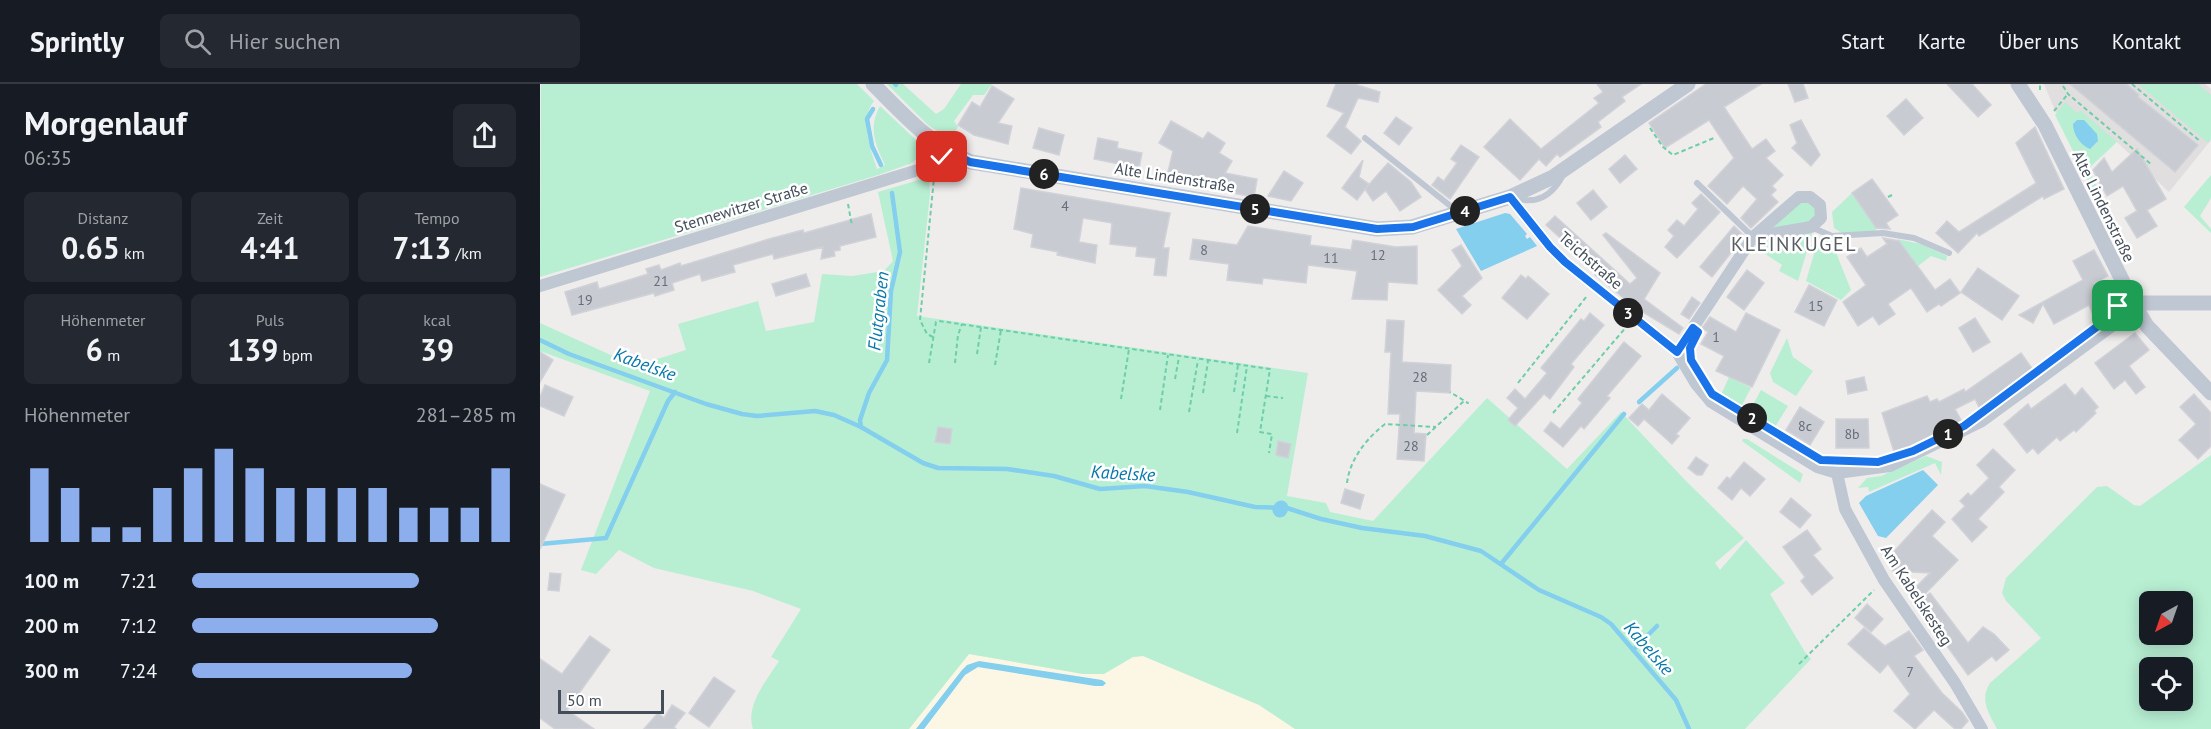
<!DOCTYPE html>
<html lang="de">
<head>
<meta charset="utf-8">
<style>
  body { margin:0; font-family:"PT Sans",sans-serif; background:#242831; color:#f1f3f6; height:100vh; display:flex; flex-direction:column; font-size:22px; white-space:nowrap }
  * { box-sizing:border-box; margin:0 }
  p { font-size:20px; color:#9ea1a6 }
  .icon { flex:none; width:33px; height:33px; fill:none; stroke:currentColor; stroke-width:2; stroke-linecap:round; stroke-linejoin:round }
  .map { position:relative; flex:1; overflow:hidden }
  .details { display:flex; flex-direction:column; background:#171b24; width:540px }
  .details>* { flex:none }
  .needle { width:39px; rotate:220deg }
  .tools { position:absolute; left:1599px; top:507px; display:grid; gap:12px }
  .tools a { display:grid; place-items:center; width:54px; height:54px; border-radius:9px; background:#171b24; box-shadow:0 3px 15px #0003; font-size:30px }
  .scale { position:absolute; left:18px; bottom:15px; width:106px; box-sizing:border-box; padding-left:6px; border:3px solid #444e5a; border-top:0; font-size:16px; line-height:21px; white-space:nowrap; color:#444e5a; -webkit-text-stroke:4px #fff; paint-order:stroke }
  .pin { position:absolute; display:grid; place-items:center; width:51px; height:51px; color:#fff; margin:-26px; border-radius:12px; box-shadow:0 3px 9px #0006 }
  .km { position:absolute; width:30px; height:30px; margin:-15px; border-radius:50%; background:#222; color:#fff; font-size:16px; line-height:30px; text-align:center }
  .round { display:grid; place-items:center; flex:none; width:63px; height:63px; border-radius:9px; background:#242831 }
  .summary { display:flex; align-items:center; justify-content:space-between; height:102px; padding:0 24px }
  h1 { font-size:33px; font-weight:800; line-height:45px }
  .stats { display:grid; grid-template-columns:repeat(3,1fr); gap:9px; height:102px; padding:6px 24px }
  .stats div { display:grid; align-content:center; border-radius:9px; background:#242831; text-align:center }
  .stats b { font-size:30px; font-weight:800 }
  .stats small { font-size:16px; font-weight:400 }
  .stats p { font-size:16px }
  .chart { height:168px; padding:12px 24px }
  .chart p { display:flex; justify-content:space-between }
  .chart svg { width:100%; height:108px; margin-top:6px; stroke:#8daeed; stroke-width:6 }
  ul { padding:0 24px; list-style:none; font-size:20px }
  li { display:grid; grid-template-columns:96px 72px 1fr; align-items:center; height:45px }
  li i { height:15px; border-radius:8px; background:#8daeed }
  header { display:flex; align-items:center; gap:36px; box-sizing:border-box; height:84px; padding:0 30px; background:#171b24; border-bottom:2px solid #363941 }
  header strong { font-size:28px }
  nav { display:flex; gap:33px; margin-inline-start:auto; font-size:21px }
  .search { width:420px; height:54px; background:#242831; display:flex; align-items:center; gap:15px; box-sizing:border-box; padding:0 21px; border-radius:9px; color:#9ea1a6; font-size:22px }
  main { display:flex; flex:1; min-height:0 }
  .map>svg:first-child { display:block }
</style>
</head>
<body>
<header>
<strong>Sprintly</strong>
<div class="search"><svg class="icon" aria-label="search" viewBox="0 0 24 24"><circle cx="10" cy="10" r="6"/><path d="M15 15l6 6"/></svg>Hier suchen</div>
<nav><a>Start</a><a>Karte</a><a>Über uns</a><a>Kontakt</a></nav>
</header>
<main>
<section class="details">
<div class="summary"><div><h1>Morgenlauf</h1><p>06:35</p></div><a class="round"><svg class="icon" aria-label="share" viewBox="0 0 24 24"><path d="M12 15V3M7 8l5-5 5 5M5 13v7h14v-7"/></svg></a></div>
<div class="stats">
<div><p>Distanz</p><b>0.65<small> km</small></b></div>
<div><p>Zeit</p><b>4:41</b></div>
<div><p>Tempo</p><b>7:13<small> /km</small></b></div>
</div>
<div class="stats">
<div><p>Höhenmeter</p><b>6<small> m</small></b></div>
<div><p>Puls</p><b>139<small> bpm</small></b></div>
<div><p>kcal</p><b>39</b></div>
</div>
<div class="chart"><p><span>Höhenmeter</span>281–285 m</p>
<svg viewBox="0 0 160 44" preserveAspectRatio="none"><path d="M5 44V14M15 44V22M25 44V38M35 44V38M45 44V22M55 44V14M65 44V6M75 44V14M85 44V22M95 44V22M105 44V22M115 44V22M125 44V30M135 44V30M145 44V30M155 44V14"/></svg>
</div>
<ul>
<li><b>100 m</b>7:21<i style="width:70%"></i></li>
<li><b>200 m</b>7:12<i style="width:76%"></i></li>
<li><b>300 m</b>7:24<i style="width:68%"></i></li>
</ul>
</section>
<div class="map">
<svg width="1671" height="645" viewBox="0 0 1671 645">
  <rect width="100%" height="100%" fill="#efecec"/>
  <polygon fill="#fcf7e4" points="429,570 543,590 564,590 593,573 603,572 719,621 755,645 369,645"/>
  <polygon fill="#e0dede" points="1504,0 1665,0 1671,5 1671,56 1629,108 1577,58 1525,22 1516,29"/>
  <g fill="#b8efd3" fill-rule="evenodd">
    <path d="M1,0H317L334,17C319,36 330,63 337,85L345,81C335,60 328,44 340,22L376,56L379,60V72L372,79L338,91L0,193Z"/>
    <polygon points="347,0 363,0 396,30 404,25 421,0 452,0 444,11 433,11 414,37 418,43 410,55 388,41"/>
    <polygon points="1598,0 1658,0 1671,11 1671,55 1668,59"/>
    <polygon points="1525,18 1537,29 1540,26 1577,58 1548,85 1561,110 1556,113 1515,31"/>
    <polygon points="1671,91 1671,114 1660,132 1671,145 1671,149 1644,123"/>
    <path d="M389,93L390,110L377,232L768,289L747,412L786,419L790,428L833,437L947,314L1027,385L1081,328L1145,396L1204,454L1175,479L1180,486L1206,456L1245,499L1230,510L1265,568L1271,575L1205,645H755L719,621L603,572L593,573L564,590H543L429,570L369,645H213C205,621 227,596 239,577L231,573L261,525L213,507L114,484L79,466L56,490L41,486L110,307L0,267V239L95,282L146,266L138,240L218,217L226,247L274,238L282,190L312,192L344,187L353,177L338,108Z"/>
    <polygon points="1312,109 1337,145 1334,148 1305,151 1294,144 1292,128"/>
    <polygon points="1258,117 1272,118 1277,132 1267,139 1234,144 1233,142"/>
    <polygon points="1269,148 1272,150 1258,197 1239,187 1242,181 1215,163 1215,160 1222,156"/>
    <polygon points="1279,153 1293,161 1311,206 1301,216 1266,197"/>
    <polygon points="1357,155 1381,160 1407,172 1406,177 1391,172 1378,182"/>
    <polygon points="1247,254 1253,273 1273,287 1256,312 1233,298 1230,289"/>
    <polygon points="1189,293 1211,304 1201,323 1181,311"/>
    <polygon points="1221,306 1248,322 1235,343 1209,328"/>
    <polygon points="1203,355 1207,355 1263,390 1260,399 1202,357"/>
    <path d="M1671,371V645H1457C1449,629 1439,616 1450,599L1501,554L1466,517L1462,509L1466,494L1557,403L1567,402L1594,421L1600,422ZM1610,518H1642V550H1610ZM1610,584H1642V616H1610Z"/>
    <polygon points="1386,372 1402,378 1401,391 1395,379 1329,408 1328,403 1318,404 1327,394 1341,392"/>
  </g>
  <g fill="#84ceee">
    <path d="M1537,36H1544L1557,50L1558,57L1550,65C1540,61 1533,50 1533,40Z"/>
    <polygon points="965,129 970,130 987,150 985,152 987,155 990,153 997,162 941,187 916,145"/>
    <polygon points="1383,386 1398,401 1346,454 1338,452 1319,419 1326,412"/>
    <polygon points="439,577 562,596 566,599 563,602 555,602 438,583 425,591 384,645 376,645 422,586 427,581"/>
  </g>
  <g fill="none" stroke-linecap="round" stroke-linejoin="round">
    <g stroke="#84ceee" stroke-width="4.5">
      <polyline points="355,0 356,1"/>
      <polyline points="333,25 327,35 332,62 341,81"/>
      <polyline points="0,256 29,270 166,320 202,330 217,332 275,327 294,331 321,343 383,379 398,384 467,385 514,392 560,405 605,402 648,408 715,423 747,424 781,435 822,444 885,452 941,467 999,506 1061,533 1071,540 1136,616 1149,645"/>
      <polyline points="1099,318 1137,284"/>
      <polyline points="321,343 320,336 329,309 347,276 351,207 360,168 352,109"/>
      <polyline points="0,460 66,454 128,317 135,308"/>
      <polyline points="961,480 1084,330"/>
      <polyline points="1093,566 1117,542"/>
    </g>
    <polyline stroke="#84ceee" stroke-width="15" points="740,426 741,424"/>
  </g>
  <g fill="#c9cbd2" stroke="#d0d2d8" stroke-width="1.5">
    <polygon points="796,0 814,0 840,8 838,18 818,14 805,43 821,57 811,70 787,52 804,29 787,22"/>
    <polygon points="1057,0 1101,0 1082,13 1085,17 1058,38 1061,43 1020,73 1017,70 1006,82 999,75 980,96 944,63 970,35 1001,65 1059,19 1054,14 1063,8"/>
    <polygon points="1166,0 1221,0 1184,23 1212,65 1226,55 1235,67 1226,74 1243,91 1232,102 1236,106 1231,111 1238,118 1211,144 1201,134 1217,115 1203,102 1187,120 1168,102 1194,74 1169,36 1125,64 1109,39"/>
    <polygon points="1248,0 1263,0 1268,14 1255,18"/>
    <polygon points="1407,0 1432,0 1451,21 1438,33"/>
    <polygon points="1530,0 1586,0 1599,11 1598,13 1658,61 1635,88"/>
    <polygon points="452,2 474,15 458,39 472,42 468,60 434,51 418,41 432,18 440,23"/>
    <polygon points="1366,15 1383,34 1364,51 1347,32"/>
    <polygon points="856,33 872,44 859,61 844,49"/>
    <polygon points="1261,36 1280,71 1271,82 1252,64 1257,59 1250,41"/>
    <polygon points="631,37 663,55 668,48 685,59 679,69 692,77 685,89 717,95 714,113 626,96 633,67 619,59"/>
    <polygon points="1495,43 1524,105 1504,115 1503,112 1439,152 1437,149 1418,169 1396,149 1407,137 1419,148 1496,99 1476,59"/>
    <polygon points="499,44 524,51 519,71 493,64"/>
    <polygon points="558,54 578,58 577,64 602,69 599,84 554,75"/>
    <polygon points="921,61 939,73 910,115 892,101 898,93 904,97 917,79 911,75"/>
    <polygon points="1597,65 1626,115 1607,126 1617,142 1597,154 1585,134 1597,127 1583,102 1567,112 1553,86 1564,74 1572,88"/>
    <polygon points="1085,71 1097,85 1080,99 1069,85"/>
    <polygon points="823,76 819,93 829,100 817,116 802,104"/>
    <polygon points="848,79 871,98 881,113 860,127 846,107 833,117 825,105"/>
    <polygon points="744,87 763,99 751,117 728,112"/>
    <polygon points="1332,95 1358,131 1346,139 1350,145 1336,144 1312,109"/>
    <polygon points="481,104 630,129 623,164 629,164 626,192 614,191 616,174 596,172 597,163 570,160 572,139 543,134 539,158 557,161 555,179 517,171 518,168 491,163 493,150 474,145"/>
    <polygon points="1053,106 1067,123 1051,136 1037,119"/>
    <polygon points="1161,110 1180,128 1137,174 1125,163 1134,152 1128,146 1137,136 1144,142 1158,125 1152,119"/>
    <polygon points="331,130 336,153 300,162 300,166 294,167 295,172 281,175 283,163 234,175 233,170 193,181 195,188 162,197 160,190 132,199 134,206 115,212 114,209 32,231 25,208 57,198 59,205 108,190 106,185 119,181 121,186 140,179 141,182 229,155 263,146 264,149"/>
    <polygon points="1015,132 1090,200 1097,194 1063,151 1066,149 1120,189 1104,215 1143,244 1139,250 1096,224 1055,191 1058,188 1006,141"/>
    <polygon points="708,142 771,152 770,161 811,166 813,156 856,163 877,162 877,200 848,198 847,216 812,215 817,187 768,181 766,199 723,194 722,200 687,196 689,180 650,175 653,155 697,161"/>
    <polygon points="1194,142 1204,152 1172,193 1160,183"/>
    <polygon points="1343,154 1359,157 1395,206 1410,195 1420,209 1401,222 1399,220 1387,228 1371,204 1348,220 1355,230 1339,241 1333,232 1318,242 1303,218 1326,201 1307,173 1321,164 1327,173 1347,160"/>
    <polygon points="921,161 942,194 922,212 931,221 922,230 898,206 922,182 912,166"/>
    <polygon points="1554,166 1568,192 1554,199 1567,224 1553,231 1549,221 1514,240 1503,220 1493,239 1479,231 1543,196 1533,177"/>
    <polygon points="1438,184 1479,212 1462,236 1421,208"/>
    <polygon points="1207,186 1224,199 1204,226 1187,213"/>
    <polygon points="266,190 270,202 236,212 232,200"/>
    <polygon points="981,191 986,195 988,192 1009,210 987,235 962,214"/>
    <polygon points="1269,201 1297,216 1284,242 1255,228"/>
    <polygon points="1152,213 1160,219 1149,235 1141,230"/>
    <polygon points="1050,229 1064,241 1031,280 1034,283 1010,315 1004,310 975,342 968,336 978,324 967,314 975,305 985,315 1007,289 1001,284 1041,235 1044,237"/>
    <polygon points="1206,229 1240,246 1212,303 1176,287 1184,272 1161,260 1168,248 1162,244 1170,233 1196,248"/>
    <polygon points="1435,234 1450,258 1433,268 1419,244"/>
    <polygon points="847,236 864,237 862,278 911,281 910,309 876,307 874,349 886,350 884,377 857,375 860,330 848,330 851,268 845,268"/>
    <polygon points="1595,249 1609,266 1589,282 1605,303 1596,310 1585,296 1574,305 1555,279"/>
    <polygon points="1084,258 1101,272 1067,312 1070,314 1044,345 1041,342 1023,363 1004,347 1011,338 1020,345 1042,319 1038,315"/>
    <polygon points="0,268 13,276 0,298"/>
    <polygon points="1481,269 1493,286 1440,325 1435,315 1415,325 1422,338 1355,371 1342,329 1387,312 1390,318 1397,315 1399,318 1424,305 1425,308"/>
    <polygon points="1324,293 1327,306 1308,310 1306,297"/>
    <polygon points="1525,300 1535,312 1542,304 1558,323 1554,327 1556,329 1536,348 1534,346 1520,357 1517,353 1498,370 1493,364 1487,369 1464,340 1488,320 1491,325"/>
    <polygon points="5,301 33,313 24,332 0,322 0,313"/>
    <polygon points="1122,310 1150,334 1136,350 1139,352 1132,360 1104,335 1098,342 1089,334 1102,320 1109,326"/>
    <polygon points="1654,310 1671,329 1671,362 1658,375 1639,356 1656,340 1640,323"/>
    <polygon points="1260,323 1284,338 1270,361 1246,346"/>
    <polygon points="1296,335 1328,335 1329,364 1296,364"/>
    <polygon points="398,343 412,345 410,360 395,358"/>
    <polygon points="738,357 751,360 748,374 736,371"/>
    <polygon points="1453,365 1475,386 1459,403 1464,408 1438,435 1447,443 1432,458 1412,435 1425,422 1420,417 1428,409 1431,412 1449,394 1437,381"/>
    <polygon points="1156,373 1168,381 1162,391 1157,391 1148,384"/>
    <polygon points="1204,378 1225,395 1210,412 1201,404 1192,416 1178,404 1187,393 1190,395"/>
    <polygon points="0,400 25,411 0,465"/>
    <polygon points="805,405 824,411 820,425 801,419"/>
    <polygon points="1251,414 1271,431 1260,444 1240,428"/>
    <polygon points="1392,426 1405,438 1392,452 1418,476 1384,511 1376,503 1390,489 1353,487 1348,474"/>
    <polygon points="1267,446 1281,465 1273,471 1293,494 1272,511 1261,497 1265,493 1243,463"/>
    <polygon points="10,489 21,490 19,507 8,506"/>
    <polygon points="1390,509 1428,559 1443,543 1454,550 1469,566 1456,577 1452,572 1428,591 1404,558 1407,556 1377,519"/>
    <polygon points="1327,520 1343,535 1331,548 1315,534"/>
    <polygon points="1324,544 1345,562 1369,547 1383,566 1374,572 1402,609 1422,628 1428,637 1421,645 1415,645 1394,626 1375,645 1354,627 1370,610 1348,580 1340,589 1308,560"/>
    <polygon points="50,552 70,566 27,626 54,645 15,645 0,634 0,575 22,590"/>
    <polygon points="174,593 195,607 169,643 149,629"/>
    <polygon points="132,621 145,629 134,643 136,645 104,645 118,629 124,634"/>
  </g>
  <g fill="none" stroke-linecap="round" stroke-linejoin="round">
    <g stroke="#6fcea8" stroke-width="2" stroke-dasharray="4.5 3" stroke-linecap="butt">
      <polyline points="1592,0 1661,58"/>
      <polyline points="1523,2 1528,10 1612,81"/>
      <polyline points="1500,6 1500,0"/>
      <polyline points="1514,27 1527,11"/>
      <polyline points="1110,44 1123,63 1133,71 1174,54"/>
      <polyline points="1348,113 1352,111"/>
      <polyline points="308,120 312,142"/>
      <polyline points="393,253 387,250 380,236 394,94"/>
      <polyline points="437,270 441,243"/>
      <polyline points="389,279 396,238 399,237 730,285 720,348 732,350 729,369"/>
      <polyline points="415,279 418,251 422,240"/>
      <polyline points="455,281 461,246"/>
      <polyline points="635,295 639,273"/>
      <polyline points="978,299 1047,212"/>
      <polyline points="694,308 698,281"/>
      <polyline points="663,309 668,277"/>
      <polyline points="726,312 743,314"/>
      <polyline points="581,315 589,265"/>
      <polyline points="620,326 628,271"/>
      <polyline points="649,328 658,276"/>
      <polyline points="1013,329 1087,242"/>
      <polyline points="697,349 707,282"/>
      <polyline points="887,351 924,317 928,319 910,308"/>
      <path d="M807,399C810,375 826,355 845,340L896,343"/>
      <polyline points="1259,580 1334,506"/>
    </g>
    <g stroke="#bfc7d3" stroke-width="6">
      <polyline points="825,54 918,128"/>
      <polyline points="1157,99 1213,153"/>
      <path d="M974,114C997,121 1012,112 1023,91"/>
      <polyline points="1271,143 1292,152 1343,149 1374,154 1409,169"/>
    </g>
    <g stroke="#bfc7d3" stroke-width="12">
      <polyline points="970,113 1010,163 1025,178 1137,268 1156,300 1171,318 1277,383 1297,389 1350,382 1442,337 1587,231 1595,222"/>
      <polyline points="0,202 391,82 397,78 406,66"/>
      <polyline points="1137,268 1213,153 1259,113 1270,113 1280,121 1281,134 1271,143 1213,153"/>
      <polyline points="1297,389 1305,425 1344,496 1415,599 1442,645"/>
    </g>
    <g stroke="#bfc7d3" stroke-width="15">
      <path d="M333,0C362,29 392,63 431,78L837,145L872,143L970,113L1013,93L1148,0"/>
      <polyline points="1478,0 1505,41 1595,222 1607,242 1671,309"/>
      <polyline points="1595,222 1602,219 1671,219"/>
    </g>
  </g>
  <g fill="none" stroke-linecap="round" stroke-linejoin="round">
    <defs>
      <polyline id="route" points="402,73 406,66 430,78 837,145 873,143 970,113 1010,163 1025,178 1137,268 1153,244 1158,248 1150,264 1151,276 1172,310 1281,376 1338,378 1373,367 1424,342 1570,233 1578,222"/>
    </defs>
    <use href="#route" stroke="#fff" stroke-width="12"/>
    <use href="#route" stroke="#1a73e8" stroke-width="8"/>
  </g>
  <g text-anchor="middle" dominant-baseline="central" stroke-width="5" stroke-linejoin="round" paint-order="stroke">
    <g font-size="14" fill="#656d78">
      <text x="525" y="122">4</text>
      <text x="664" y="166">8</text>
      <text x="838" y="171">12</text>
      <text x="791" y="174">11</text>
      <text x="121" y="197">21</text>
      <text x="45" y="216">19</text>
      <text x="1276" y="222">15</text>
      <text x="1176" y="253">1</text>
      <text x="880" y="293">28</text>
      <text x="1265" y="342">8c</text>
      <text x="1312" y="350">8b</text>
      <text x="871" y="362">28</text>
      <text x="1370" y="588">7</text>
    </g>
    <g font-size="16" fill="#444e5a" stroke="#fff">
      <text transform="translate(635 93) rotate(9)">Alte Lindenstraße</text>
      <text transform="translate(1564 122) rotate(64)">Alte Lindenstraße</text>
      <text transform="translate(201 123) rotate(-17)">Stennewitzer Straße</text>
      <text transform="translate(1051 176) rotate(41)">Teichstraße</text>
      <text transform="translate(1377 511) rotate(57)">Am Kabelskesteg</text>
    </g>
    <g font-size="18" font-style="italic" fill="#0878aa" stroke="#fff">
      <text transform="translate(338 227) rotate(-84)">Flutgraben</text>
      <text transform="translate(105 280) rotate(20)">Kabelske</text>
      <text transform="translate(583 389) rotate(3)">Kabelske</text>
      <text transform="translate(1109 564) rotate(49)">Kabelske</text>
    </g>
    <g font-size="20" letter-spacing="1.5" fill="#595c62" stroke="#fff">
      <text x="1254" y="160">KLEINKUGEL</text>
    </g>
  </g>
</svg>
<div class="tools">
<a><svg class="needle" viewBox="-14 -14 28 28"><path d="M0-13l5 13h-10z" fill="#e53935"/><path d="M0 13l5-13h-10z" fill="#9ea1a6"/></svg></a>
<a><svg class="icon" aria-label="locate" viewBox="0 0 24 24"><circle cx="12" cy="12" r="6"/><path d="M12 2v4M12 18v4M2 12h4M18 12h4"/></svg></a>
</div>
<div class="scale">50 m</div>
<div class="pin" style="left:1578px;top:222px;background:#1e9e55"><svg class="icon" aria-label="arrive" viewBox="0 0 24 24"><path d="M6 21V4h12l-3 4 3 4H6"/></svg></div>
<div class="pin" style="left:402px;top:73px;background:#d93025"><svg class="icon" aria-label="check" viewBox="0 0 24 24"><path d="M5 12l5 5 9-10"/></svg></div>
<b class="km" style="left:1408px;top:350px">1</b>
<b class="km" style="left:1212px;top:334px">2</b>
<b class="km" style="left:1088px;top:229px">3</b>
<b class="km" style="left:925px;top:127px">4</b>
<b class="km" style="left:715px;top:125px">5</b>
<b class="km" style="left:504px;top:90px">6</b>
</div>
</main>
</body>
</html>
